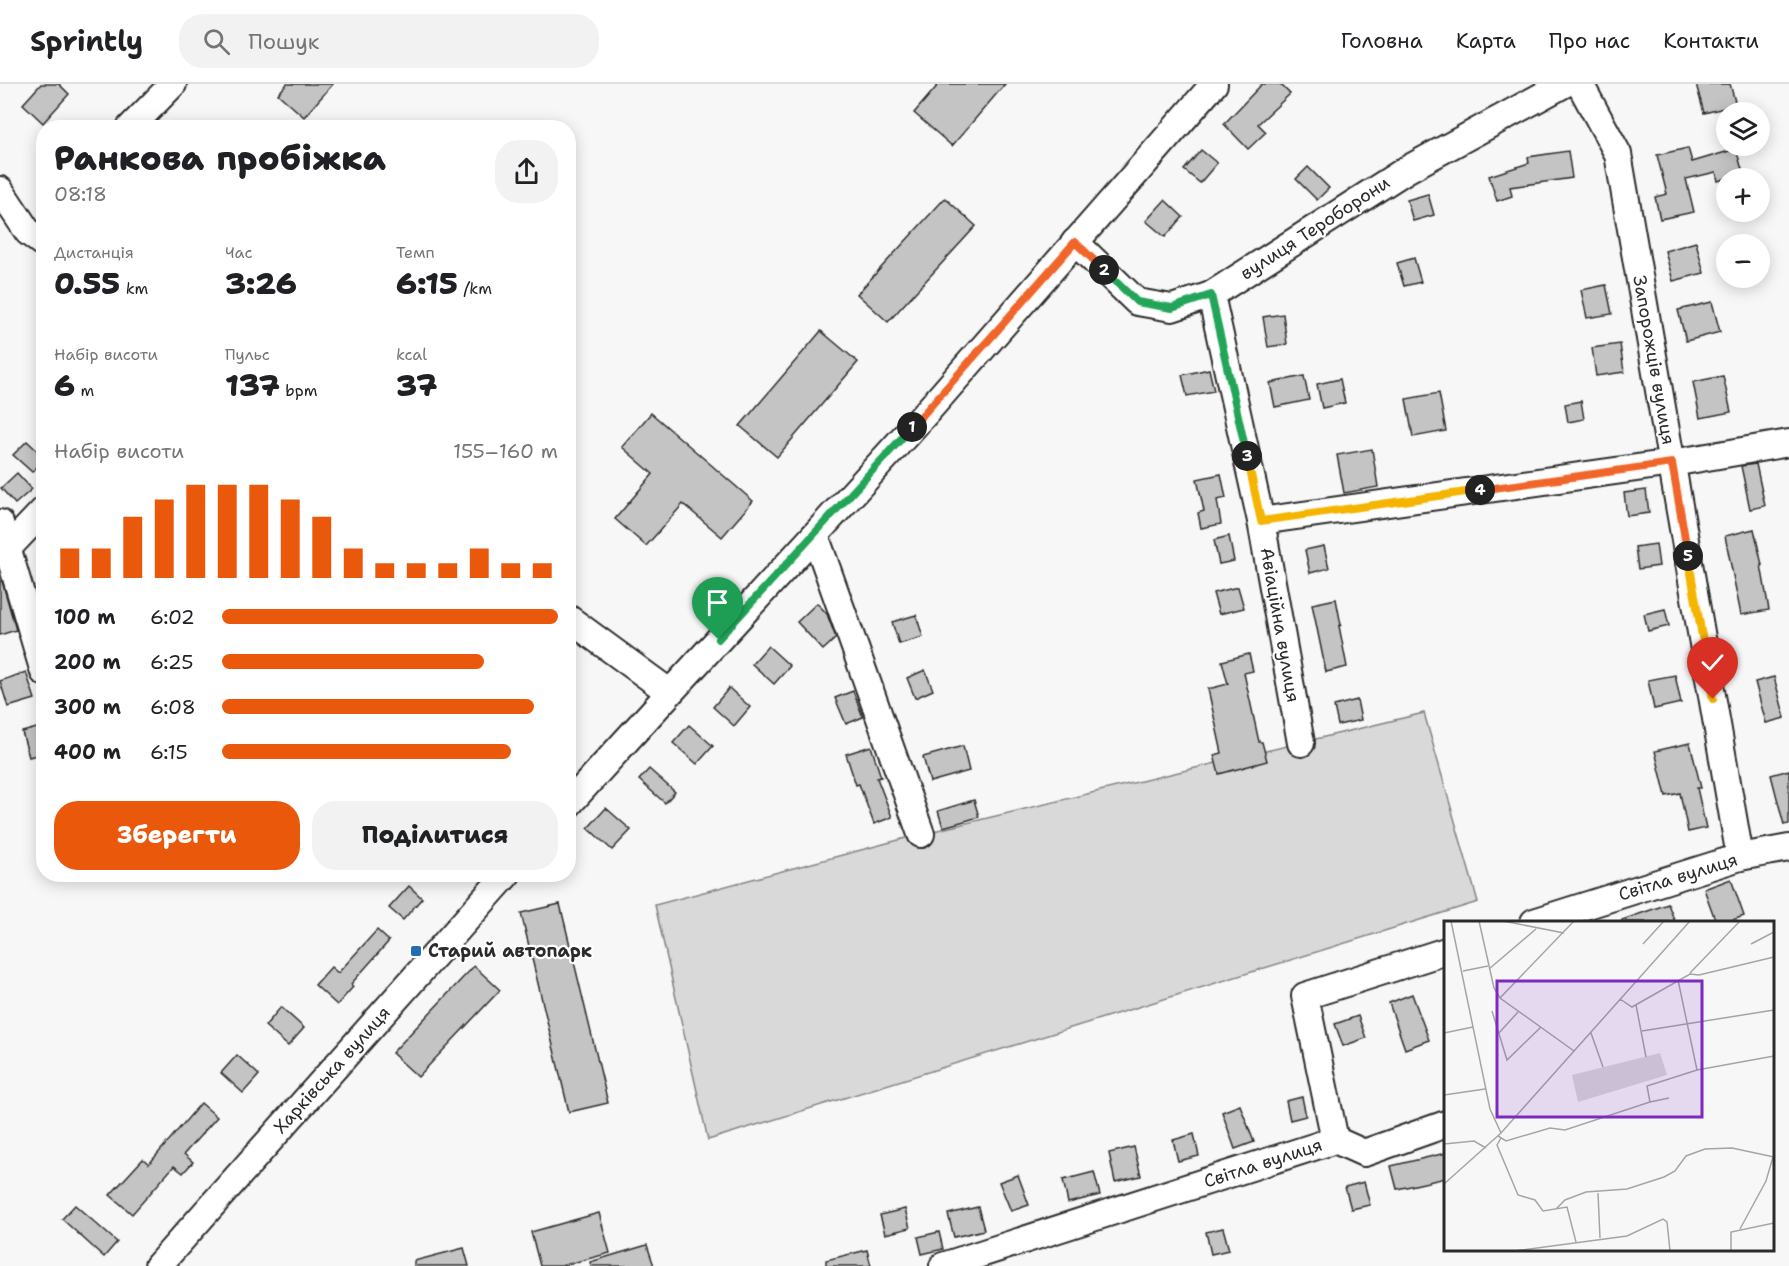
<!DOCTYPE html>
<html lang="uk">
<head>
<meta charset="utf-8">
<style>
  body { margin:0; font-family:"Shantell Sans",sans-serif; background:#f2f2f2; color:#202124; height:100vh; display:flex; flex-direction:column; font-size:22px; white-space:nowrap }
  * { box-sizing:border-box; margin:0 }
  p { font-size:20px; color:#757577 }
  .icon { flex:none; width:33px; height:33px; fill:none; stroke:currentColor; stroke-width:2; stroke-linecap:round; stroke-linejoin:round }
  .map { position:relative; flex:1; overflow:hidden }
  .drawer { position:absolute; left:36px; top:36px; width:540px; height:762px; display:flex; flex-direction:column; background:#fff; border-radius:24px; box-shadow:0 3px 15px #0003 }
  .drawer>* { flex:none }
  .fabs { position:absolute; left:1716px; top:18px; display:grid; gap:12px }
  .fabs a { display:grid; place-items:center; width:54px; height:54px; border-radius:50%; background:#fff; box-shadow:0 3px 15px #0003; font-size:30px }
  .pin { position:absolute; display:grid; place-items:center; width:51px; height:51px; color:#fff; margin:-62px -26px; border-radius:50% 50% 50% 0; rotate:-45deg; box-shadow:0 0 6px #0007 }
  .pin .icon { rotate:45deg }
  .km { position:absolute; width:30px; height:30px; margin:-15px; border-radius:50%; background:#222; color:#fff; font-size:16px; line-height:30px; text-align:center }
  .round { display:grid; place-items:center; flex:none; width:63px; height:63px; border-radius:24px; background:#f2f2f2 }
  .overview { display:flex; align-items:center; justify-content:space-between; height:102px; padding:0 18px }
  h1 { font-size:33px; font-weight:800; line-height:45px }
  .metrics { display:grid; grid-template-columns:repeat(3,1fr); gap:9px; height:102px; padding:6px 18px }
  .metrics div { display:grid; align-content:center }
  .metrics b { font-size:30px; font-weight:800 }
  .metrics small { font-size:16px; font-weight:400 }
  .metrics p { font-size:16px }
  .chart { height:168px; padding:12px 18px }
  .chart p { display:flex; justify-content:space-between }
  .chart svg { width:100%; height:108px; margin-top:6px; stroke:#ea580c; stroke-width:6 }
  .primary-button { display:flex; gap:12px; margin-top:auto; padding:12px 18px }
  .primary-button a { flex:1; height:69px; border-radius:24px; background:#ea580c; color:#fff; font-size:24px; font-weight:800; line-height:69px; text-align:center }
  .primary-button a+a { background:#f2f2f2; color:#202124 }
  ul { padding:0 18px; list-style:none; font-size:20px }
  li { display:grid; grid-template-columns:96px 72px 1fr; align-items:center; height:45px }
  li i { height:15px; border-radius:8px; background:#ea580c }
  header { display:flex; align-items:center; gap:36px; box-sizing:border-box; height:84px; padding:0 30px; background:#fff; border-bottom:2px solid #e0e0e0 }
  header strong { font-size:28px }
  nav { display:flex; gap:33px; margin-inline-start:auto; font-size:21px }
  .search { width:420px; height:54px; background:#f2f2f2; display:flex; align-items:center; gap:15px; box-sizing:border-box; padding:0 21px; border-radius:24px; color:#757577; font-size:22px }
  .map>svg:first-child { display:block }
</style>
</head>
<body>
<header>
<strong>Sprintly</strong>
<div class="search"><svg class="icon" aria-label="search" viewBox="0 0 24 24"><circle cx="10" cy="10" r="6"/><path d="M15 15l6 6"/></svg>Пошук</div>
<nav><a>Головна</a><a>Карта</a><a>Про нас</a><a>Контакти</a></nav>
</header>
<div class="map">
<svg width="1789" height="1182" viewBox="0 0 1789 1182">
  <rect width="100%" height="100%" fill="#f7f7f7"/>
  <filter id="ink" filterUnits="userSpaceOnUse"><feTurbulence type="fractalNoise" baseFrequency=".0167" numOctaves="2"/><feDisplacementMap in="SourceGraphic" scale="12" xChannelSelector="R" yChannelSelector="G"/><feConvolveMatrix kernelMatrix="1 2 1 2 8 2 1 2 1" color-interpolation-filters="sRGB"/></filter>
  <g filter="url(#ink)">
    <polygon fill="#d9d9d9" stroke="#828282" stroke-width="1.5" points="1424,629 1478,818 708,1056 655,821 921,750"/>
    <g fill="#c4c4c4" stroke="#2b2b2b" stroke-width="1.5">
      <polygon points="41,0 59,0 69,10 43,39 23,20"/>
      <polygon points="287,0 333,0 304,33 278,10"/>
      <polygon points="939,0 1005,0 952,62 914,29"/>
      <polygon points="1262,0 1280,0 1290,10 1258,40 1266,48 1248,65 1224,40"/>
      <polygon points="1696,0 1730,0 1736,21 1704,29"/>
      <polygon points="1688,64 1692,78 1736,65 1743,89 1718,97 1716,88 1686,95 1694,128 1660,135 1655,113 1667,110 1657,71"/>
      <polygon points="1201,66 1217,79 1200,99 1184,86"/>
      <polygon points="1568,67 1572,94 1510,103 1512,112 1497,117 1489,92 1529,79 1528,73"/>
      <polygon points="1308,83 1329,104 1317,116 1296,95"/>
      <polygon points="1428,110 1434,131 1413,137 1407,116"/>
      <polygon points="945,114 976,142 888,238 857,210"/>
      <polygon points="1165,116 1183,133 1165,153 1146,137"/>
      <polygon points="1696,158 1704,189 1673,197 1665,167"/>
      <polygon points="1414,174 1421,198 1404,202 1397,179"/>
      <polygon points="1606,201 1612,230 1587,234 1581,206"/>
      <polygon points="1712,218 1720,248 1686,257 1678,226"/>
      <polygon points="1283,230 1287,260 1268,263 1263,233"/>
      <polygon points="821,247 858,278 777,373 740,342"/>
      <polygon points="1620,260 1624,288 1596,292 1592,264"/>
      <polygon points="1209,285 1214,307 1187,312 1182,291"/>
      <polygon points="1304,292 1309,316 1275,323 1270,299"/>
      <polygon points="1723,292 1731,328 1700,334 1693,298"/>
      <polygon points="1340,295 1345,319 1322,324 1317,300"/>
      <polygon points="1439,309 1446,347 1413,353 1406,315"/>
      <polygon points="1581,317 1584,335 1568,338 1565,320"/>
      <polygon points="651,329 753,417 722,453 683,420 646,462 615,435 653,390 622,363"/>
      <polygon points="27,357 44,373 44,376 32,388 13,371"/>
      <polygon points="1372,365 1378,403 1344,409 1337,371"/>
      <polygon points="1756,380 1765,422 1750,425 1741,382"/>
      <polygon points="17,389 32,405 15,420 1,404"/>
      <polygon points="1221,390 1226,414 1217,416 1221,440 1201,444 1198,429 1204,427 1197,395"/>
      <polygon points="1646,406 1649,429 1627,432 1624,409"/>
      <polygon points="1754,445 1762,481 1761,481 1769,526 1741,531 1725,452"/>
      <polygon points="1229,452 1234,477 1219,480 1214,456"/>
      <polygon points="1656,460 1659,482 1638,485 1635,463"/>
      <polygon points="1324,462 1329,484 1310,489 1305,466"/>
      <polygon points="0,497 2,497 16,546 0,551"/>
      <polygon points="1238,503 1244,524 1219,530 1213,509"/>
      <polygon points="1336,515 1341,541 1339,542 1347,583 1326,588 1312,520"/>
      <polygon points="817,519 827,530 836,554 823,566 797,538"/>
      <polygon points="1665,525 1669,542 1648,547 1644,530"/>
      <polygon points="916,531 923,553 899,560 892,538"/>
      <polygon points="768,562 790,582 774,600 752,580"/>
      <polygon points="1249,570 1253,587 1244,589 1259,658 1262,658 1267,677 1219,690 1214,671 1222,669 1208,605 1228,600 1222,577"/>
      <polygon points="925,586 933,606 915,614 907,594"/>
      <polygon points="26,588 35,615 8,623 0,597"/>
      <polygon points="1675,591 1681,619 1654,625 1648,596"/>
      <polygon points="1774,593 1785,634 1766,639 1755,598"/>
      <polygon points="729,604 750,623 734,642 713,623"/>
      <polygon points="853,607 863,633 846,640 835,614"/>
      <polygon points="1357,616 1361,636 1338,641 1334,622"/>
      <polygon points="689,641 713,662 697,680 673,659"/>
      <polygon points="44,642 44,669 29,673 22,648"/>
      <polygon points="1690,659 1701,704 1697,704 1706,744 1688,748 1680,709 1666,712 1655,667"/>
      <polygon points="871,662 881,693 877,694 892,733 874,740 859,700 856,701 846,670"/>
      <polygon points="963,662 969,687 930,698 923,673"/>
      <polygon points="649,685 675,708 665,719 639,696"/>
      <polygon points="1789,686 1789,740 1784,741 1771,691"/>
      <polygon points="974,716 979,733 943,743 938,727"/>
      <polygon points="606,724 631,746 612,766 588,744"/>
      <polygon points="1731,795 1744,832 1727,838 1716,838 1704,805"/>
      <polygon points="409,802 422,814 403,836 389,824"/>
      <polygon points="560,820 608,1019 569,1028 521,829"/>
      <polygon points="1668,820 1675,838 1622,838 1622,836"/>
      <polygon points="377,846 389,857 351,900 353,903 337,921 315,901 331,883 338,889"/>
      <polygon points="474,882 500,906 418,993 392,969"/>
      <polygon points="1412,910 1429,956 1405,965 1389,919"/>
      <polygon points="281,923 304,944 288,962 265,942"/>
      <polygon points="1358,932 1366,954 1343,962 1335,940"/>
      <polygon points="237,971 259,991 243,1009 221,989"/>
      <polygon points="1302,1013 1306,1032 1290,1036 1286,1017"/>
      <polygon points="201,1019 217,1033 184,1070 193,1078 183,1089 174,1082 132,1130 110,1111 143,1075 149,1080"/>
      <polygon points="1240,1021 1254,1058 1235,1065 1222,1028"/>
      <polygon points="1194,1050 1199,1072 1178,1077 1173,1056"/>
      <polygon points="1134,1063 1141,1092 1115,1098 1109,1069"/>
      <polygon points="1446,1069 1446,1094 1397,1105 1391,1082"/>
      <polygon points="1094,1088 1100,1111 1068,1119 1063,1096"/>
      <polygon points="1018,1091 1029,1121 1011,1127 999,1098"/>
      <polygon points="1364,1098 1370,1121 1351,1125 1345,1103"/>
      <polygon points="75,1121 117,1158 104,1173 62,1135"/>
      <polygon points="978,1123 984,1146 954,1153 948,1130"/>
      <polygon points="905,1125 910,1144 885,1150 880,1131"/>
      <polygon points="599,1129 610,1169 561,1182 540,1182 531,1148"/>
      <polygon points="1223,1144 1229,1166 1211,1170 1206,1148"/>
      <polygon points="939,1148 943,1165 922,1170 918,1153"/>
      <polygon points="647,1161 654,1182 591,1182 590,1178"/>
      <polygon points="464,1164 469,1182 414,1182 414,1177"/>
      <polygon points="867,1166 871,1182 826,1182 826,1176"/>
    </g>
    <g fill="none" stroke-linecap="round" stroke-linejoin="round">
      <defs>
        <g id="minor">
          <polyline points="1580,0 1618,70 1740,773"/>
          <polyline points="130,44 173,0"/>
          <polyline points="0,106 28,148 44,160"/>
          <polyline points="1075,158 1137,218 1172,224 1211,211 1406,86 1564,0"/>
          <polyline points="1211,211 1261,437 1301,659"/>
          <polyline points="1261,437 1672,379 1789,359"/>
          <polyline points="0,439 44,588"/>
          <polyline points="815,451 921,750"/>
          <polyline points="7,465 44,426"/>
          <polyline points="568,534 669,608"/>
          <path d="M568,721C688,587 812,456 932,322C1027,215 1120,107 1214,0"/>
          <polyline points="1534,838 1740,773 1789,764"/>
          <polyline points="1335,1056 1364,1069 1446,1040"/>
          <polyline points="158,1182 507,790"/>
          <polyline points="943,1182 1335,1056 1305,912 1446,867"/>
        </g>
      </defs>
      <use href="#minor" stroke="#2b2b2b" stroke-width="30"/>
      <use href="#minor" stroke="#fff" stroke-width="26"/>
    </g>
  </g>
  <g fill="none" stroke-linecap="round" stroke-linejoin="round" filter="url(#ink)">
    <defs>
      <polyline id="split-1" points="718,555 912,343"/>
      <polyline id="split-2" points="912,343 1075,158 1104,186"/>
      <polyline id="split-3" points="1104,186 1137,218 1172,224 1211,211 1247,372"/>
      <polyline id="split-4" points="1247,372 1261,437 1480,406"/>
      <polyline id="split-5" points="1480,406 1672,379 1688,472"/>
      <polyline id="split-6" points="1688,472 1713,615"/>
    </defs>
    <use href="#split-1" stroke="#fff" stroke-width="12"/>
    <use href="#split-2" stroke="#fff" stroke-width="12"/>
    <use href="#split-3" stroke="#fff" stroke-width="12"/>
    <use href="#split-4" stroke="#fff" stroke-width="12"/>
    <use href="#split-5" stroke="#fff" stroke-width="12"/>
    <use href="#split-6" stroke="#fff" stroke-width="12"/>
    <use href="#split-1" stroke="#22a559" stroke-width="8"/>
    <use href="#split-2" stroke="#f0652b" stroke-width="8"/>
    <use href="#split-3" stroke="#22a559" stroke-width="8"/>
    <use href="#split-4" stroke="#f5b400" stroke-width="8"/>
    <use href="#split-5" stroke="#f0652b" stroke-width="8"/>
    <use href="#split-6" stroke="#f5b400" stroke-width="8"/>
  </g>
  <rect fill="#1f6fb2" stroke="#fff" stroke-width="2" x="410" y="861" width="12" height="12" rx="3"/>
  <g text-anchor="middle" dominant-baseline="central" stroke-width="4.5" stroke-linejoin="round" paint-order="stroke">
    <g font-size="18" fill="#2b2b2b" stroke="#fff">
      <text transform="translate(1315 144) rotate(-33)">вулиця Тероборони</text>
      <text transform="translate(1654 276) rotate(80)">Запорожців вулиця</text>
      <text transform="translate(1280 541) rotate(80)">Авіаційна вулиця</text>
      <text transform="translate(1678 793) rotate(-17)">Світла вулиця</text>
      <text transform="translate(332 986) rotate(-48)">Харківська вулиця</text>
      <text transform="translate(1263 1079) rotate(-18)">Світла вулиця</text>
    </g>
    <g font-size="18" font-weight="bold" fill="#2b2b2b" stroke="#fff" text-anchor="start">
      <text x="428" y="867">Старий автопарк</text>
    </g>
  </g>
  <g transform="translate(1444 837)">
    <rect width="330" height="330" fill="#f7f7f7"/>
    <path d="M216,132L223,154L134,181L128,154Z" fill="#d9d9d9"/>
    <path fill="none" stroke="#a5a5a5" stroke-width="1.5" d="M7,0L46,188L57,212M35,0L50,67L56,77L130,130M59,0L120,12M199,23L220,0M307,23L330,11M45,48L92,8M19,50L44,45M246,52L296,0M234,59L253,149M56,77L130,0M176,78L188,86L246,53L255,54L330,36M192,84L202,136M48,90L63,139L97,106M198,110L330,89M0,112L29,106M147,112L159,146M54,113L74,91M0,174L41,168M206,181L225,177M54,215L62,220L106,207L121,209L206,181L203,165L253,149L330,135M57,217L53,224L74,274L91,279L99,290L123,286L132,321M0,223L30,220L42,227M0,263L57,212L246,0M154,272L156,317M112,288L121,279L142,271L183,268L220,256L231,250L242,235L261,228L288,227L330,236M296,308L322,260L329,236M70,330L183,315L219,298L223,301L226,330M287,330V311L330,302"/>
    <path fill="#7b2cbf" fill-opacity="0.15" stroke="#7b2cbf" stroke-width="3" d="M53,60H258V196H53Z"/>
    <rect width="330" height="330" fill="none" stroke="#2b2b2b" stroke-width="3"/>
  </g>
</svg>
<div class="fabs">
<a><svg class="icon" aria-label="layers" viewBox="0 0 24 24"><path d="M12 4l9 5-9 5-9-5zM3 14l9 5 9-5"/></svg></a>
<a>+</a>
<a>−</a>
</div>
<div class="pin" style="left:718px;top:555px;background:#1e9e55"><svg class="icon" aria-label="arrive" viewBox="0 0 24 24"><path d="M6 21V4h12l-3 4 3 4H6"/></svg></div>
<div class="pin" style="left:1713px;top:615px;background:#d93025"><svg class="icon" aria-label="check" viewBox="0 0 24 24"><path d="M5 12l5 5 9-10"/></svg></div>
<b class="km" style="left:912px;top:343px">1</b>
<b class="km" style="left:1104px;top:186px">2</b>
<b class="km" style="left:1247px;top:372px">3</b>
<b class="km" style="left:1480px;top:406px">4</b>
<b class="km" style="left:1688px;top:472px">5</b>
<section class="drawer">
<div class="overview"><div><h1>Ранкова пробіжка</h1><p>08:18</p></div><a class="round"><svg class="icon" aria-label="share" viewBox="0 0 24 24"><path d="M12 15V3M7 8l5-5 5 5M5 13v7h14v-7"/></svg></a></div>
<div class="metrics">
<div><p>Дистанція</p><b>0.55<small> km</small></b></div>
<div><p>Час</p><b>3:26</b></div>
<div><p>Темп</p><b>6:15<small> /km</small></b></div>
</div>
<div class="metrics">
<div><p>Набір висоти</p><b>6<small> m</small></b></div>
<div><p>Пульс</p><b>137<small> bpm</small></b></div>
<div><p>kcal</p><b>37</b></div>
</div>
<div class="chart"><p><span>Набір висоти</span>155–160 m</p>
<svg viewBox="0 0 160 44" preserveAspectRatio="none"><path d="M5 44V32M15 44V32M25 44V19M35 44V12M45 44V6M55 44V6M65 44V6M75 44V12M85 44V19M95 44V32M105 44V38M115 44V38M125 44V38M135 44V32M145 44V38M155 44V38"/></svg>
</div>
<ul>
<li><b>100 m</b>6:02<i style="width:100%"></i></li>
<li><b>200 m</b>6:25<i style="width:78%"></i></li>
<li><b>300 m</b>6:08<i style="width:93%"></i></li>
<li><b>400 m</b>6:15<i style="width:86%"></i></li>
</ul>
<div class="primary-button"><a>Зберегти</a><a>Поділитися</a></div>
</section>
</div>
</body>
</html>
